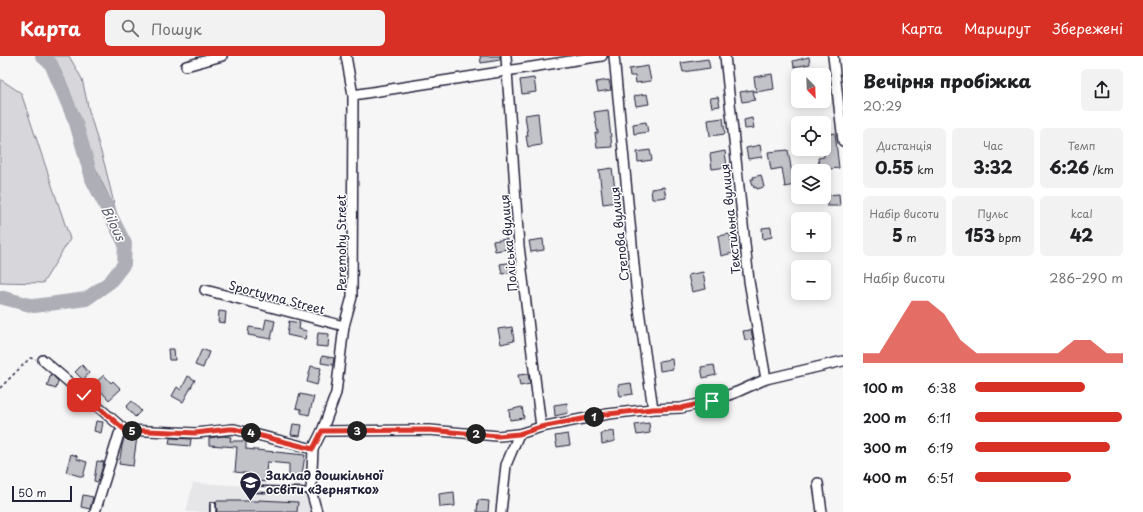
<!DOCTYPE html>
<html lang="uk">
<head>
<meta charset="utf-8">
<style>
  body { margin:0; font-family:"Playpen Sans",sans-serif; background:#f2f2f2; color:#202124; height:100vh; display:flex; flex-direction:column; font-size:15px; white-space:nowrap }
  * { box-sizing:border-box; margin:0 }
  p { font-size:13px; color:#757577 }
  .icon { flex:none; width:22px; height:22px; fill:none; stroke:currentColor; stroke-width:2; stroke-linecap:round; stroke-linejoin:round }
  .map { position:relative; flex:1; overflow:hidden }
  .side { display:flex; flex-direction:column; background:#fff; width:300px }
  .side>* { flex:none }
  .needle { width:26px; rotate:157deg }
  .fabs { position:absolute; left:791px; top:12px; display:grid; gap:8px }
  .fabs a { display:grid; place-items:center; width:40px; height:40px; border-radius:6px; background:#fff; box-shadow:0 2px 10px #0003; font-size:20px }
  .scale { position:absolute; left:12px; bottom:10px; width:60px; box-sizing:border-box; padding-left:4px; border:2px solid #22223b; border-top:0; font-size:11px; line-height:14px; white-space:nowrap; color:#22223b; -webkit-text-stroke:3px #fff; paint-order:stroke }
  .pin { position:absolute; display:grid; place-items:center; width:34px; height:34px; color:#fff; margin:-17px; border-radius:8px; box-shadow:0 2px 6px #0006 }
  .km { position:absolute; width:20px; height:20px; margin:-10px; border-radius:50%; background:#222; color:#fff; font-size:11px; line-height:20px; text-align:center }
  .round { display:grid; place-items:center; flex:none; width:42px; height:42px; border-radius:6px; background:#f2f2f2 }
  .head { display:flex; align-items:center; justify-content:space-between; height:68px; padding:0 20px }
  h1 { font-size:18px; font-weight:800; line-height:30px }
  .stats { display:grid; grid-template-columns:repeat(3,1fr); gap:6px; height:68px; padding:4px 20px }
  .stats div { display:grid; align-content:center; border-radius:6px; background:#f2f2f2; text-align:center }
  .stats b { font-size:17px; font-weight:800 }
  .stats small { font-size:11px; font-weight:400 }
  .stats p { font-size:11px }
  .chart { height:112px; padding:8px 20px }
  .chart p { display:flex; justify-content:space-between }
  .chart svg { width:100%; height:72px; margin-top:4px; fill:#d93025; opacity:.7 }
  ul { padding:0 20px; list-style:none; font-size:13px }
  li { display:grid; grid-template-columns:64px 48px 1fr; align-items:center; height:30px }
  li i { height:10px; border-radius:5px; background:#d93025 }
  header { display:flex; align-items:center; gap:24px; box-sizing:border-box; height:56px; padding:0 20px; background:#d93025; color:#fff }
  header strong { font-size:19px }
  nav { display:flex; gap:22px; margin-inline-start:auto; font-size:14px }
  .search { width:280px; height:36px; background:#f2f2f2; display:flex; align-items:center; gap:10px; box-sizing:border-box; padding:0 14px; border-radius:6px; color:#757577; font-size:15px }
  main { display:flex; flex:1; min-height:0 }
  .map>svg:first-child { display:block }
</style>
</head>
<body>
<header>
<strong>Карта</strong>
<div class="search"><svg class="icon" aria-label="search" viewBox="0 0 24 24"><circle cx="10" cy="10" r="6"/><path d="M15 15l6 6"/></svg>Пошук</div>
<nav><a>Карта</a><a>Маршрут</a><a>Збережені</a></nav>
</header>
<main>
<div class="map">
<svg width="843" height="456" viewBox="0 0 843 456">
  <rect width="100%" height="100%" fill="#f6f6f7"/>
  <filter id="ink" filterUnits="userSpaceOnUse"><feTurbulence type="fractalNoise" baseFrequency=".025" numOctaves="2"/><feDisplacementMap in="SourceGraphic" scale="8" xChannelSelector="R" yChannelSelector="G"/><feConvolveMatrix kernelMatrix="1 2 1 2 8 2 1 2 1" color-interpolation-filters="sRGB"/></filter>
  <g filter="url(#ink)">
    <polygon fill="#e6e6e9" points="193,427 308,433 314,456 186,456"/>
    <g fill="#d7d7db" stroke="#7c7c8b">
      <path d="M50,0H69L82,23L89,55L105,110L116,156C106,134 94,111 86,88C76,58 71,24 50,0Z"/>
      <polygon points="0,23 21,37 70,183 43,227 0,226"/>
    </g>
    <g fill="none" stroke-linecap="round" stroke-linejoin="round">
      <polyline stroke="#aeaeb7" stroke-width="14" points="0,241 34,250 86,243 110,226 124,208 125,188 92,123 76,67 51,8 42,0"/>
    </g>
    <g fill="#c2c2c9" stroke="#22223b">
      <polygon points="480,0 500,0 500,4 481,7"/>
      <polygon points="809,1 810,8 794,11 793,5"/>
      <polygon points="708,3 710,12 683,16 681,7"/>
      <polygon points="648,10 651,25 636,27 635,20 630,20 629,13"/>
      <polygon points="772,18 774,33 756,36 754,21"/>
      <polygon points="824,18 829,18 831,31 824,32"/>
      <polygon points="534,22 536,36 522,38 520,24"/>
      <polygon points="609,24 611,34 598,36 596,26"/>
      <polygon points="753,34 755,44 742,46 740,36"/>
      <polygon points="647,38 649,48 636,50 634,40"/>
      <polygon points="718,41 720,50 712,51 710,42"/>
      <polygon points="608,54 612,91 597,92 595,77 598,77 594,56"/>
      <polygon points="538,57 541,89 528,91 526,80 528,80 525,59"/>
      <polygon points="723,62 725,78 710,80 708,64"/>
      <polygon points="752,62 754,72 745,73 744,64"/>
      <polygon points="646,66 648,76 634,78 633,68"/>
      <polygon points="835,77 839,112 820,114 818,102 824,101 824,79"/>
      <polygon points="760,89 762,101 748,103 746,92"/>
      <polygon points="650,94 652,104 638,106 637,96"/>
      <polygon points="788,94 794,129 785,131 782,112 771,114 768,96"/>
      <polygon points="725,95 727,111 712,113 710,98"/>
      <polygon points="612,112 617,146 603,148 599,114"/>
      <polygon points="761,119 764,131 757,133 756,131 754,132 751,123 754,123 753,121"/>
      <polygon points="664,131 666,141 652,143 651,133"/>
      <polygon points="839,138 840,150 827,150 827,139"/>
      <polygon points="771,171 772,181 763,183 762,172"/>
      <polygon points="730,178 733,197 721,200 718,180"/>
      <polygon points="507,183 508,193 495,195 493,185"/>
      <polygon points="543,183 544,194 531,196 529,185"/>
      <polygon points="514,206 515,216 502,218 500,208"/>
      <polygon points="703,216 706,233 692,236 688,219"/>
      <polygon points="219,255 226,256 225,267 218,266"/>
      <polygon points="266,263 275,265 271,283 248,279 249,271 264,273"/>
      <polygon points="289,265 300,267 299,273 307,275 305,283 287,279"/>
      <polygon points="512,271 514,285 501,288 498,273"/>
      <polygon points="751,274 753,283 745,284 743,275"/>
      <polygon points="318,277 329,278 328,291 316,290"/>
      <polygon points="168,293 174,293 175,304 169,304"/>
      <polygon points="202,293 209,296 203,312 195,309"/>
      <polygon points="322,300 334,302 333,309 321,307"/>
      <polygon points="672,303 673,313 660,315 659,305"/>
      <polygon points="82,309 89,317 83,324 75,316"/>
      <polygon points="714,309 716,319 703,322 701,311"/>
      <polygon points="311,310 321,312 317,329 307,326"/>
      <polygon points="51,318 58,325 56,333 47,330"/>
      <polygon points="528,318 530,328 520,330 518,319"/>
      <polygon points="104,319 111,327 113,325 121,333 109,344 94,328"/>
      <polygon points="188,320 195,324 183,346 172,340 177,331 181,334"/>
      <polygon points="631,327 633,338 620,340 618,329"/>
      <polygon points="300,338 314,341 309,359 301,357 301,353 296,352"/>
      <polygon points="132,345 141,355 135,361 126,351"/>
      <polygon points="567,347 568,357 555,360 554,349"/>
      <polygon points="522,351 524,362 510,364 509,354"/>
      <polygon points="96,365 103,366 101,377 94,375"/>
      <polygon points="649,367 650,377 637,379 635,369"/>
      <polygon points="293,368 302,369 300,380 291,379"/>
      <polygon points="614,375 615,385 602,388 601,377"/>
      <polygon points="568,378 570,389 557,391 555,380"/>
      <polygon points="127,380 137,381 133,410 119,408 122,390 124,382"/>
      <polygon points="223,380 231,381 230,385 246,385 246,393 305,399 301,426 289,425 289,408 267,406 265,426 252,424 253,418 235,416 237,391 209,389 209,382"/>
      <polygon points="170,382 191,383 190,390 169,388"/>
      <polygon points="71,398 77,400 77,403 87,406 83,421 66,416"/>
      <polygon points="97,405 104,406 98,426 94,425"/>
      <polygon points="454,436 455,450 440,451 439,438"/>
      <polygon points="83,439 93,441 90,453 81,451"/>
      <polygon points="259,444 298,446 297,456 217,456 216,445 259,445"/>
      <polygon points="478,444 489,445 488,456 477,456"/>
    </g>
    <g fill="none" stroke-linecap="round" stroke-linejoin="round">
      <defs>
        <g id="lane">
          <polyline points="250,433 311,435"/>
          <polyline points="213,449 213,456"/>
        </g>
        <g id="street">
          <polyline points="506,0 519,190 541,371"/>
          <polyline points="614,0 637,240 653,353"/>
          <polyline points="725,0 749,225 766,323"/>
          <polyline points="833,0 843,85"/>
          <polyline points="186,10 222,0"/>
          <polyline points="353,39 602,0"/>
          <polyline points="205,234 344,270"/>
          <polyline points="43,304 125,374 119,378 95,456"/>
          <polyline points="125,374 196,377 234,373 313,393"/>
          <polyline points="322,375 429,374 498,380 519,378 541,371 608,358 653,353 681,352 712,345 737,336 766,323 843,305"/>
          <polyline points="818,427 822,456"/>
          <polyline points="317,456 311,435 313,393 322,375 336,337 344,270 352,241 353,39 346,0"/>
          <polyline points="501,456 506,409 519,378"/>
        </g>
      </defs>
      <use href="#lane" stroke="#22223b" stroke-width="8"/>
      <use href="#street" stroke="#22223b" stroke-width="12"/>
      <polyline stroke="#22223b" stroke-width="1.5" stroke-dasharray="3 3" stroke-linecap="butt" points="0,332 30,302 36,303"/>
      <use href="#lane" stroke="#fff" stroke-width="4.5"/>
      <use href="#street" stroke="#fff" stroke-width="9"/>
    </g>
  </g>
  <g fill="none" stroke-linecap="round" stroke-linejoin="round" filter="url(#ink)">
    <defs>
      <polyline id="route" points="84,339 125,374 196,377 228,373 234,373 313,393 322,375 429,374 498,380 519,378 541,371 608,358 653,353 681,352 712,345"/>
    </defs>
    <use href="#route" stroke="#fff" stroke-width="8"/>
    <use href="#route" stroke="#d93025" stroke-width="5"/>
  </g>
  <defs>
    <symbol id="school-pin" viewBox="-11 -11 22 30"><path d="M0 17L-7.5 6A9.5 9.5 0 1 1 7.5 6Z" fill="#22223b" stroke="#fff"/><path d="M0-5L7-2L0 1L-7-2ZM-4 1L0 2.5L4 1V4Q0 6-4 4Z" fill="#fff"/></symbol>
  </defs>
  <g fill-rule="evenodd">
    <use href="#school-pin" x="238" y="414" width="25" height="34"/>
  </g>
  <g text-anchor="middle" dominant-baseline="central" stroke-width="3" stroke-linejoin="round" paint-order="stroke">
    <g font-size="12" fill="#22223b" stroke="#fff">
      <text transform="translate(730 163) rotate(-96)">Текстильна вулиця</text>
      <text transform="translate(619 178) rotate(-96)">Степова вулиця</text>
      <text transform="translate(341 187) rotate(-90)">Peremohy Street</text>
      <text transform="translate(508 187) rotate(-95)">Поліська вулиця</text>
      <text transform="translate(277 241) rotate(15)">Sportyvna Street</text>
    </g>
    <g font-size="12" font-weight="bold" fill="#22223b" stroke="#fff" text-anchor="start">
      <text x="266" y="419">Заклад дошкільної<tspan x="266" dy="14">освіти «Зернятко»</tspan></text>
    </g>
    <g font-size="13" font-style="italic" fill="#5a5a6d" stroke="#fff">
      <text transform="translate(114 167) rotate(64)">Bilous</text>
    </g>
  </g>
</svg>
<div class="fabs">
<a><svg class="needle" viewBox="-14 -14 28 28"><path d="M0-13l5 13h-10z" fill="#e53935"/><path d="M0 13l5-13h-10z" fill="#757577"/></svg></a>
<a><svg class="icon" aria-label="locate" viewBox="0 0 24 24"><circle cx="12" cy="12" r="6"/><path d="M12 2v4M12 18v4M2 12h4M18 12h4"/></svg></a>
<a><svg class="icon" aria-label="layers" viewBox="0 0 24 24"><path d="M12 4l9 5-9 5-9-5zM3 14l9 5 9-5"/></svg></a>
<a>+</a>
<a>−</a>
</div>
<div class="scale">50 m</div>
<div class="pin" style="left:712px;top:345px;background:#1e9e55"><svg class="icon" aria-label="arrive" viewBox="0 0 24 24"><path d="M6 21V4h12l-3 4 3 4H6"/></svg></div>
<div class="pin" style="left:84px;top:339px;background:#d93025"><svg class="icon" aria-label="check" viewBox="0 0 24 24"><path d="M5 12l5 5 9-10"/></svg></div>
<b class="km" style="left:594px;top:361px">1</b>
<b class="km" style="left:476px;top:378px">2</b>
<b class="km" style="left:357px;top:375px">3</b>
<b class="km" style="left:251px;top:377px">4</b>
<b class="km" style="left:132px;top:375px">5</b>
</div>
<section class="side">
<div class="head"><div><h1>Вечірня пробіжка</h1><p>20:29</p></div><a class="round"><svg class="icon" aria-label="share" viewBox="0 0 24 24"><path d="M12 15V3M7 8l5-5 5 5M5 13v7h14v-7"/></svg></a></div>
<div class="stats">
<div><p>Дистанція</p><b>0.55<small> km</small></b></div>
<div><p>Час</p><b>3:32</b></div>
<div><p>Темп</p><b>6:26<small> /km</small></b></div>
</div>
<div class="stats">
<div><p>Набір висоти</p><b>5<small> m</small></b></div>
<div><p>Пульс</p><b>153<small> bpm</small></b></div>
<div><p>kcal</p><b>42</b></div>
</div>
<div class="chart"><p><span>Набір висоти</span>286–290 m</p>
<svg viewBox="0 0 160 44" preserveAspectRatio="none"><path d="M0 44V38L10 38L20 22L30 6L40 6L50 14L60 30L70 38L80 38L90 38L100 38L110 38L120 38L130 30L140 30L150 38L160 38V44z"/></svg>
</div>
<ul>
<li><b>100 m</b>6:38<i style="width:74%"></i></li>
<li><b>200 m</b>6:11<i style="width:99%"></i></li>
<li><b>300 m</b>6:19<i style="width:91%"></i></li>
<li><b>400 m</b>6:51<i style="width:65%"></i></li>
</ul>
</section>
</main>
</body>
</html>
